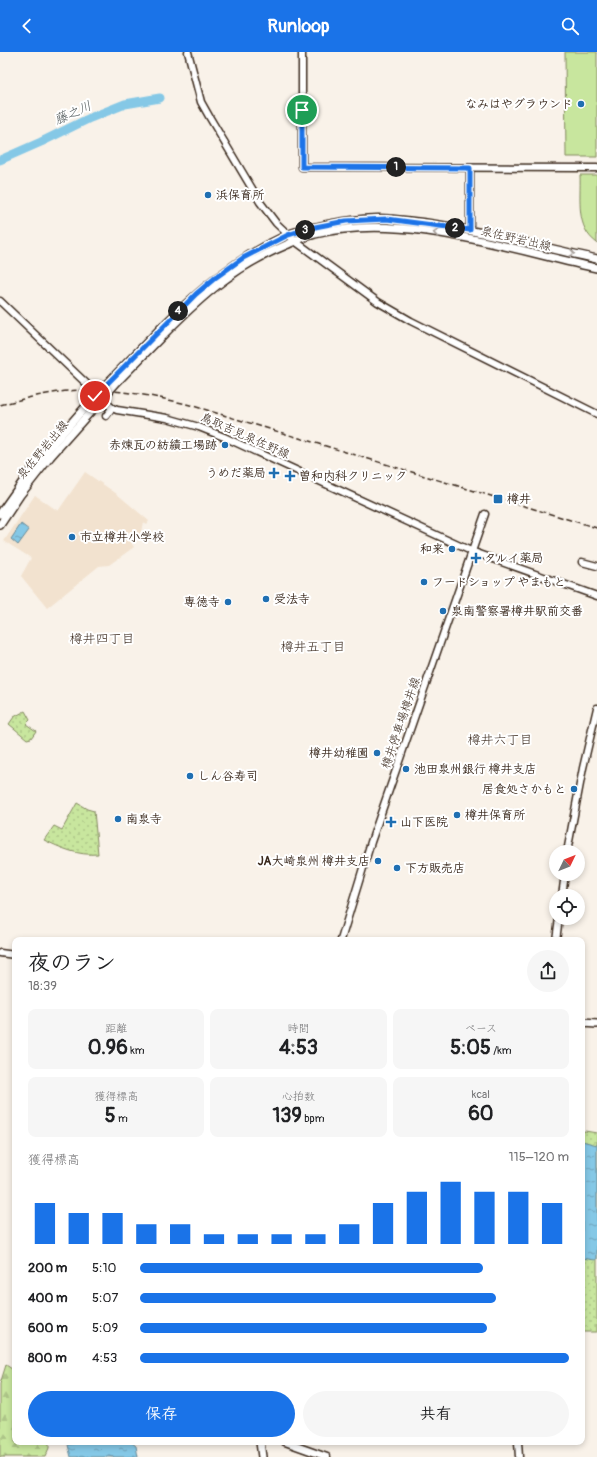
<!DOCTYPE html>
<html lang="ja">
<head>
<meta charset="utf-8">
<style>
  body { margin:0; font-family:Pangolin,"Klee One",sans-serif; background:#f6f6f6; color:#202124; height:100vh; display:flex; flex-direction:column; font-size:15px; white-space:nowrap }
  * { box-sizing:border-box; margin:0 }
  p { font-size:13px; color:#757577 }
  .icon { flex:none; width:22px; height:22px; fill:none; stroke:currentColor; stroke-width:2; stroke-linecap:round; stroke-linejoin:round }
  .map { position:relative; flex:1; overflow:hidden }
  .sheet { position:absolute; left:12px; top:885px; width:573px; height:508px; display:flex; flex-direction:column; background:#fff; border-radius:8px; box-shadow:0 2px 6px #0003 }
  .sheet>* { flex:none }
  .needle { width:26px; rotate:47deg }
  .fabs { position:absolute; left:549px; top:793px; display:grid; gap:8px }
  .fabs a { display:grid; place-items:center; width:36px; height:36px; border-radius:50%; background:#fff; box-shadow:0 2px 6px #0003; font-size:20px }
  .pin { position:absolute; display:grid; place-items:center; width:34px; height:34px; color:#fff; margin:-17px; border:2px solid #fff; border-radius:50%; box-shadow:0 1px 4px #0007 }
  .km { position:absolute; width:20px; height:20px; margin:-10px; border-radius:50%; background:#222; color:#fff; font-size:11px; line-height:20px; text-align:center }
  .round { display:grid; place-items:center; flex:none; width:42px; height:42px; border-radius:21px; background:#f6f6f6 }
  .headline { display:flex; align-items:center; justify-content:space-between; height:68px; padding:0 16px }
  h1 { font-size:22px; font-weight:800; line-height:30px }
  .stats { display:grid; grid-template-columns:repeat(3,1fr); gap:6px; height:68px; padding:4px 16px }
  .stats div { display:grid; align-content:center; border-radius:8px; background:#f6f6f6; text-align:center }
  .stats b { font-size:20px; font-weight:800 }
  .stats small { font-size:11px; font-weight:400 }
  .stats p { font-size:11px }
  .chart { height:112px; padding:8px 16px }
  .chart p { display:flex; justify-content:space-between }
  .chart svg { width:100%; height:72px; margin-top:4px; stroke:#1a73e8; stroke-width:6 }
  .action { display:flex; gap:8px; margin-top:auto; padding:8px 16px }
  .action a { flex:1; height:46px; border-radius:24px; background:#1a73e8; color:#fff; font-size:16px; font-weight:800; line-height:46px; text-align:center }
  .action a+a { background:#f6f6f6; color:#202124 }
  ul { padding:0 16px; list-style:none; font-size:13px }
  li { display:grid; grid-template-columns:64px 48px 1fr; align-items:center; height:30px }
  li i { height:10px; border-radius:5px; background:#1a73e8 }
  header { display:flex; justify-content:space-between; align-items:center; height:52px; padding:0 16px; background:#1a73e8; color:#fff; font-size:18px; font-weight:800 }
  .map>svg:first-child { display:block }
</style>
</head>
<body>
<header><svg class="icon" aria-label="back" viewBox="0 0 24 24"><path d="M15 5l-7 7 7 7"/></svg>Runloop<svg class="icon" aria-label="search" viewBox="0 0 24 24"><circle cx="10" cy="10" r="6"/><path d="M15 15l6 6"/></svg></header>
<div class="map">
<svg width="597" height="1405" viewBox="0 0 597 1405">
  <defs>
    <pattern id="forest-firs" width="22" height="20" patternUnits="userSpaceOnUse"><rect width="22" height="20" fill="#c8e69e"/><path d="M5 1l3.5 6h-7zM16 11l3.5 6h-7z" fill="#adc588"/></pattern>
    <pattern id="park-dots" width="8" height="8" patternUnits="userSpaceOnUse"><rect width="8" height="8" fill="#c8e69e"/><path d="M2 2h.1M6 6h.1" fill="none" stroke="#adc588" stroke-width="1.8" stroke-linecap="round"/></pattern>
    <pattern id="water-ripples" width="26" height="14" patternUnits="userSpaceOnUse"><rect width="26" height="14" fill="#85c8e6"/><path d="M2 4q2-2 4 0t4 0M15 11q2-2 4 0t4 0" fill="none" stroke="#6ea3ba"/></pattern>
  </defs>
  <rect width="100%" height="100%" fill="#f9f2e9"/>
  <filter id="ink" filterUnits="userSpaceOnUse"><feTurbulence type="fractalNoise" baseFrequency=".025" numOctaves="2"/><feDisplacementMap in="SourceGraphic" scale="8" xChannelSelector="R" yChannelSelector="G"/><feConvolveMatrix kernelMatrix="1 2 1 2 8 2 1 2 1" color-interpolation-filters="sRGB"/></filter>
  <g filter="url(#ink)">
    <polygon fill="#f2e2cf" points="85,420 117,442 149,469 147,472 143,470 141,480 131,491 134,495 109,513 99,514 47,556 21,524 31,506 4,489 35,443 58,459"/>
    <polygon fill="url(#forest-firs)" stroke="#82885e" points="6,1313 15,1319 15,1390 49,1390 49,1396 45,1405 0,1405 0,1332"/>
    <g fill="url(#park-dots)" stroke="#82885e">
      <polygon points="25,659 30,668 26,672 36,679 31,686 27,687 9,672 14,665"/>
      <path d="M77,751L87,757L94,759L98,802C78,804 61,796 44,788L54,774L62,778Z"/>
      <polygon points="585,1079 597,1081 597,1280 582,1280 582,1080"/>
    </g>
    <g fill="#c8e69e" stroke="#82885e">
      <polygon points="565,0 597,0 597,105 566,105"/>
      <path d="M580,123H597V191C575,175 581,148 580,123Z"/>
    </g>
    <g fill="url(#water-ripples)" stroke="#678996">
      <polygon points="21,472 29,478 18,493 11,487"/>
      <polygon points="582,1089 597,1093 597,1207 595,1208 582,1206"/>
      <polygon points="81,1390 131,1390 136,1394 138,1405 71,1405 68,1393"/>
    </g>
    <g fill="none" stroke-linecap="round" stroke-linejoin="round">
      <polyline stroke="#85c8e6" stroke-width="9" points="0,108 41,90 90,66 125,52 160,46"/>
      <defs>
        <g id="secondary">
          <polyline points="188,0 201,50 210,66 260,150 276,171 295,189 378,250 411,269 597,362"/>
          <polyline points="302,0 302,115 597,116"/>
          <polyline points="470,178 470,116"/>
          <polyline points="0,249 112,356 117,358 167,366 199,375 224,385 471,499 597,544"/>
          <polyline points="106,364 112,356"/>
          <polyline points="582,510 597,514"/>
          <polyline points="567,800 583,716 597,656"/>
          <polyline points="562,844 565,822"/>
          <polyline points="341,888 371,790 485,462"/>
          <polyline points="556,888 559,866"/>
          <polyline points="0,901 15,903"/>
          <polyline points="285,1390 327,1405"/>
          <polyline points="518,1390 519,1405"/>
        </g>
        <g id="primary">
          <path d="M163,274C200,237 239,205 287,183C299,178 313,176 325,173C345,169 368,165 389,167C459,172 528,192 597,207"/>
          <path d="M167,279C204,242 237,213 286,193C295,189 305,184 315,182C404,160 509,197 597,216"/>
          <polyline points="0,462 29,421 45,401"/>
          <polyline points="0,473 20,443 50,405"/>
          <polyline points="582,971 597,972"/>
          <polyline points="260,1390 262,1405"/>
        </g>
      </defs>
      <use href="#secondary" stroke="#3b2a1e" stroke-width="9"/>
      <use href="#primary" stroke="#3b2a1e" stroke-width="10"/>
      <use href="#secondary" stroke="#fff" stroke-width="6"/>
      <use href="#primary" stroke="#fff" stroke-width="7"/>
      <path stroke="#3b2a1e" stroke-width="1.5" stroke-dasharray="6 3" stroke-linecap="butt" d="M0,353C26,346 54,339 81,338C118,337 154,344 190,353L597,476"/>
      <defs>
        <g id="primary-bridge">
          <polyline points="45,401 95,344 163,274"/>
          <polyline points="50,405 117,330 167,279"/>
        </g>
      </defs>
      <use href="#primary-bridge" stroke="#3b2a1e" stroke-width="10" stroke-linecap="butt"/>
      <use href="#primary-bridge" stroke="#fff" stroke-width="7"/>
    </g>
    <defs><path id="oneway-chevron" d="M-2-3.5L2.5 0L-2 3.5" fill="none" stroke-width="1.6" stroke-linecap="round" stroke-linejoin="round"/></defs>
    <g stroke="#a79f9a">
      <use href="#oneway-chevron" transform="translate(436 181) rotate(-171)"/>
      <use href="#oneway-chevron" transform="translate(572 201) rotate(13)"/>
    </g>
  </g>
  <g fill="none" stroke-linecap="round" stroke-linejoin="round" filter="url(#ink)">
    <defs>
      <polyline id="route" points="95,344 196,242 215,226 243,206 288,183 310,176 346,169 387,167 470,178 470,116 302,115 302,58"/>
    </defs>
    <use href="#route" stroke="#fff" stroke-width="8"/>
    <use href="#route" stroke="#1a73e8" stroke-width="5"/>
  </g>
  <g fill="#1f6fb2" stroke="#fff" stroke-width="1.5">
    <circle cx="581" cy="52" r="4"/>
    <circle cx="208" cy="143" r="4"/>
    <circle cx="225" cy="393" r="4"/>
    <path d="M272 415h4v4h4v4h-4v4h-4v-4h-4v-4h4z"/>
    <path d="M288 418h4v4h4v4h-4v4h-4v-4h-4v-4h4z"/>
    <rect x="493" y="442" width="10" height="10" rx="2"/>
    <circle cx="72" cy="485" r="4"/>
    <circle cx="452" cy="497" r="4"/>
    <path d="M474 500h4v4h4v4h-4v4h-4v-4h-4v-4h4z"/>
    <circle cx="424" cy="530" r="4"/>
    <circle cx="266" cy="547" r="4"/>
    <circle cx="228" cy="550" r="4"/>
    <circle cx="443" cy="559" r="4"/>
    <circle cx="377" cy="701" r="4"/>
    <circle cx="406" cy="717" r="4"/>
    <circle cx="190" cy="724" r="4"/>
    <circle cx="574" cy="737" r="4"/>
    <circle cx="457" cy="763" r="4"/>
    <circle cx="118" cy="767" r="4"/>
    <path d="M389 764h4v4h4v4h-4v4h-4v-4h-4v-4h4z"/>
    <circle cx="378" cy="809" r="4"/>
    <circle cx="397" cy="816" r="4"/>
  </g>
  <g text-anchor="middle" dominant-baseline="central" stroke-width="4" stroke-linejoin="round" paint-order="stroke">
    <g font-size="12" font-weight="bold" fill="#3b2a1e" stroke="#fff" text-anchor="start">
      <text x="573" y="52" text-anchor="end">なみはやグラウンド</text>
      <text x="216" y="143">浜保育所</text>
      <text x="217" y="393" text-anchor="end">赤煉瓦の紡績工場跡</text>
      <text x="266" y="421" text-anchor="end">うめだ薬局</text>
      <text x="299" y="424">曽和内科クリニック</text>
      <text x="507" y="447">樽井</text>
      <text x="80" y="485">市立樽井小学校</text>
      <text x="444" y="497" text-anchor="end">和来</text>
      <text x="484" y="506">タルイ薬局</text>
      <text x="432" y="530">フードショップ やまもと</text>
      <text x="274" y="547">受法寺</text>
      <text x="220" y="550" text-anchor="end">専徳寺</text>
      <text x="451" y="559">泉南警察署樽井駅前交番</text>
      <text x="369" y="701" text-anchor="end">樽井幼稚園</text>
      <text x="414" y="717">池田泉州銀行 樽井支店</text>
      <text x="198" y="724">しん谷寿司</text>
      <text x="566" y="737" text-anchor="end">居食処さかもと</text>
      <text x="465" y="763">樽井保育所</text>
      <text x="126" y="767">南泉寺</text>
      <text x="400" y="770">山下医院</text>
      <text x="370" y="809" text-anchor="end">JA大崎泉州 樽井支店</text>
      <text x="405" y="816">下方販売店</text>
    </g>
    <g font-size="12" fill="#3b2a1e" stroke="#fff">
      <text transform="translate(516 187) rotate(13)">泉佐野岩出線</text>
      <text transform="translate(245 384) rotate(24)">鳥取吉見泉佐野線</text>
      <text transform="translate(43 398) rotate(-50)">泉佐野岩出線</text>
      <text transform="translate(401 671) rotate(-71)">樽井停車場樽井線</text>
    </g>
    <g font-size="13" font-style="italic" fill="#51595a" stroke="#fff">
      <text transform="translate(73 61) rotate(-24)">藤之川</text>
    </g>
    <g font-size="13" fill="#3b2a1e" stroke="#fff">
      <text x="102" y="587">樽井四丁目</text>
      <text x="313" y="595">樽井五丁目</text>
      <text x="500" y="688">樽井六丁目</text>
    </g>
  </g>
</svg>
<div class="fabs">
<a><svg class="needle" viewBox="-14 -14 28 28"><path d="M0-13l5 13h-10z" fill="#e53935"/><path d="M0 13l5-13h-10z" fill="#757577"/></svg></a>
<a><svg class="icon" aria-label="locate" viewBox="0 0 24 24"><circle cx="12" cy="12" r="6"/><path d="M12 2v4M12 18v4M2 12h4M18 12h4"/></svg></a>
</div>
<div class="pin" style="left:302px;top:58px;background:#1e9e55"><svg class="icon" aria-label="arrive" viewBox="0 0 24 24"><path d="M6 21V4h12l-3 4 3 4H6"/></svg></div>
<div class="pin" style="left:95px;top:344px;background:#d93025"><svg class="icon" aria-label="check" viewBox="0 0 24 24"><path d="M5 12l5 5 9-10"/></svg></div>
<b class="km" style="left:396px;top:115px">1</b>
<b class="km" style="left:455px;top:176px">2</b>
<b class="km" style="left:305px;top:178px">3</b>
<b class="km" style="left:178px;top:259px">4</b>
<section class="sheet">
<div class="headline"><div><h1>夜のラン</h1><p>18:39</p></div><a class="round"><svg class="icon" aria-label="share" viewBox="0 0 24 24"><path d="M12 15V3M7 8l5-5 5 5M5 13v7h14v-7"/></svg></a></div>
<div class="stats">
<div><p>距離</p><b>0.96<small> km</small></b></div>
<div><p>時間</p><b>4:53</b></div>
<div><p>ペース</p><b>5:05<small> /km</small></b></div>
</div>
<div class="stats">
<div><p>獲得標高</p><b>5<small> m</small></b></div>
<div><p>心拍数</p><b>139<small> bpm</small></b></div>
<div><p>kcal</p><b>60</b></div>
</div>
<div class="chart"><p><span>獲得標高</span>115–120 m</p>
<svg viewBox="0 0 160 44" preserveAspectRatio="none"><path d="M5 44V19M15 44V25M25 44V25M35 44V32M45 44V32M55 44V38M65 44V38M75 44V38M85 44V38M95 44V32M105 44V19M115 44V12M125 44V6M135 44V12M145 44V12M155 44V19"/></svg>
</div>
<ul>
<li><b>200 m</b>5:10<i style="width:80%"></i></li>
<li><b>400 m</b>5:07<i style="width:83%"></i></li>
<li><b>600 m</b>5:09<i style="width:81%"></i></li>
<li><b>800 m</b>4:53<i style="width:100%"></i></li>
</ul>
<div class="action"><a>保存</a><a>共有</a></div>
</section>
</div>
</body>
</html>
